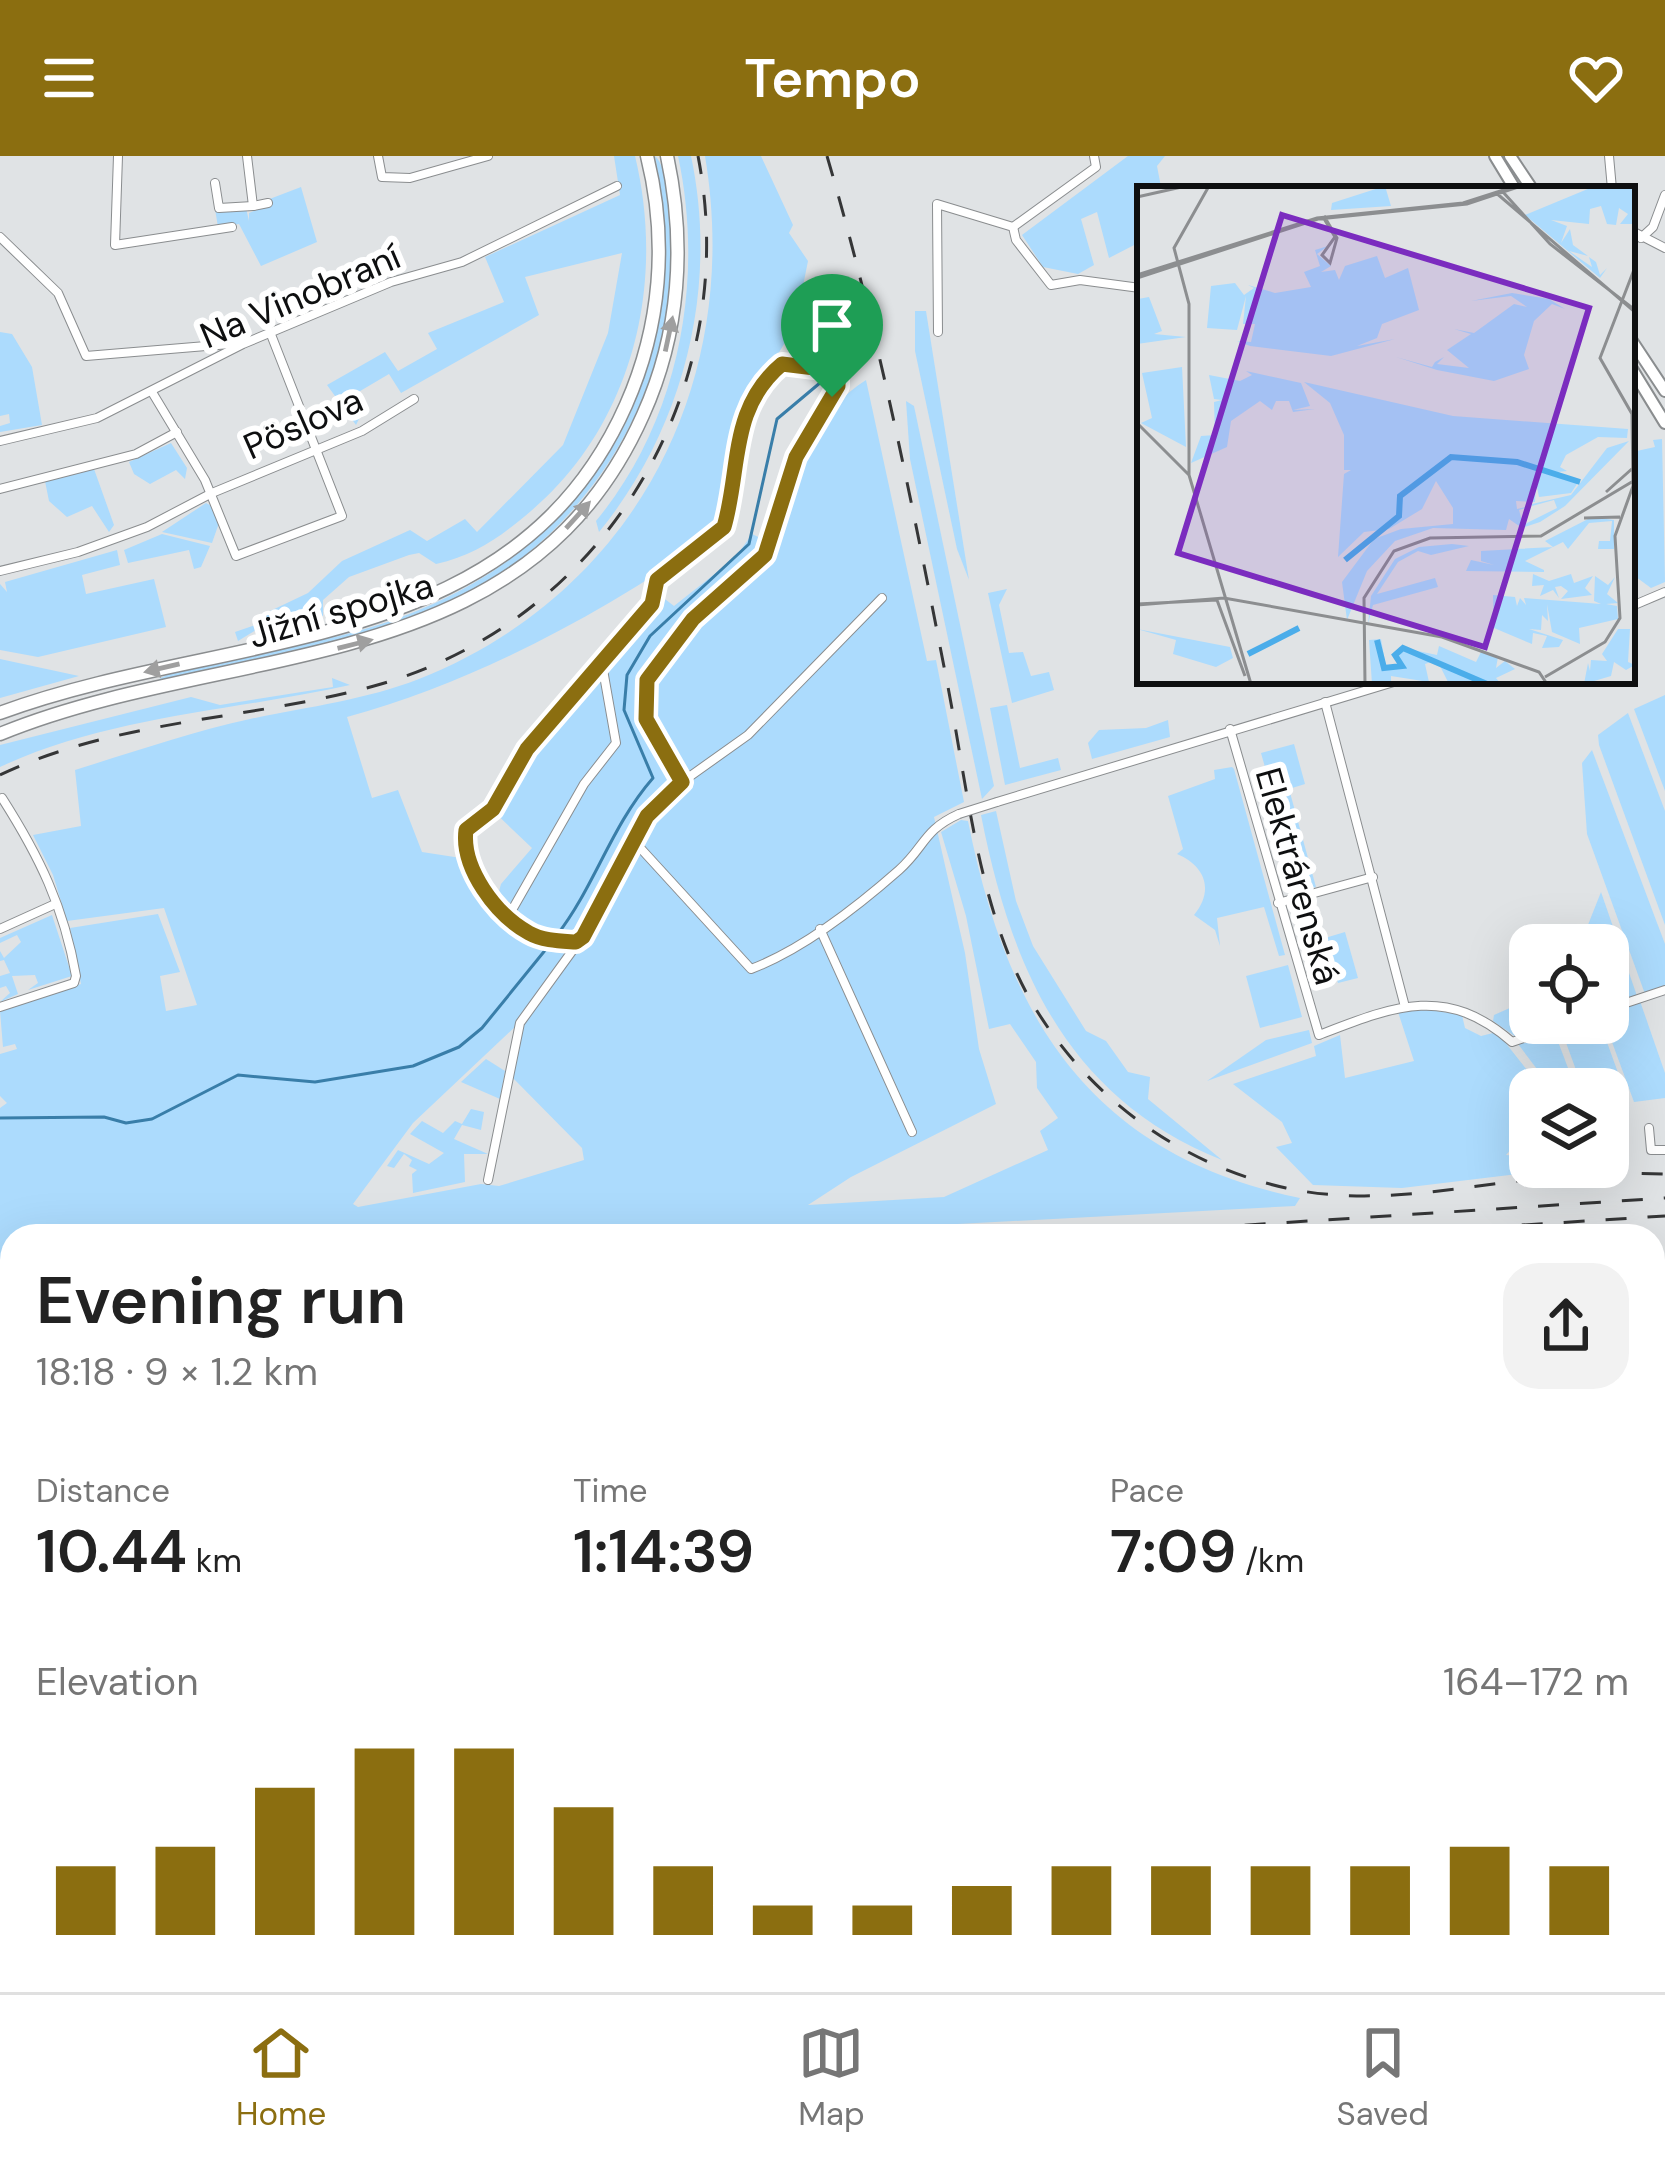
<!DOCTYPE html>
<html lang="en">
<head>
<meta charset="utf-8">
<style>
  body { margin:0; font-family:"DM Sans",sans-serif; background:#f2f2f2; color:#222; height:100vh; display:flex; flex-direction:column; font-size:45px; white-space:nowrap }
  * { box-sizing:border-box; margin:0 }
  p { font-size:39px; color:#767676 }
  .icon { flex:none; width:66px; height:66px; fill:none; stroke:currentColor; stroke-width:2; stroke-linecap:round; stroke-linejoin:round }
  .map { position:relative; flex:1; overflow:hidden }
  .sheet { position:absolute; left:0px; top:1068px; width:1665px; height:768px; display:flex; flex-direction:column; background:#fff; border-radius:36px 36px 0 0; box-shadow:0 12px 48px #0002 }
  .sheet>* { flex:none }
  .fabs { position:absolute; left:1509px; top:768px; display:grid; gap:24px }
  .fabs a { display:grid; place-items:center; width:120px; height:120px; border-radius:24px; background:#fff; box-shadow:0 12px 48px #0002; font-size:60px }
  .pin { position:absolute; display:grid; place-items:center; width:102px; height:102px; color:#fff; margin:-123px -51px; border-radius:50% 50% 50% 0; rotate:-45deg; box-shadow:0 0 12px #0007 }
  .pin .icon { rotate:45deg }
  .round { display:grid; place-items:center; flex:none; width:126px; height:126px; border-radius:36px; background:#f2f2f2 }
  .headline { display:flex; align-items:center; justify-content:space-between; height:204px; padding:0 36px }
  h1 { font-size:66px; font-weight:600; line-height:90px }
  .metrics { display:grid; grid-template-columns:repeat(3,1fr); gap:18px; height:204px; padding:12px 36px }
  .metrics div { display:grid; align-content:center }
  .metrics b { font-size:60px; font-weight:600 }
  .metrics small { font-size:33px; font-weight:400 }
  .metrics p { font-size:33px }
  .chart { height:336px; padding:24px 36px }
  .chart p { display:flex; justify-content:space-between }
  .chart svg { width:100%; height:216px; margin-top:12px; stroke:#8b6e10; stroke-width:6 }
  header { display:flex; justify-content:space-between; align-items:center; height:156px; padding:0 36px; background:#8b6e10; color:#fff; font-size:54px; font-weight:600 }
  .tabs { display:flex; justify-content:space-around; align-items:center; height:168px; border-top:3px solid #e0e0e0; background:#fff; font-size:33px; color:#767676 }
  .tabs a { display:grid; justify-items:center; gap:6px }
  .tabs .active { color:#8b6e10 }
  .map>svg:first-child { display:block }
</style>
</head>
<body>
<header><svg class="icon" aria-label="menu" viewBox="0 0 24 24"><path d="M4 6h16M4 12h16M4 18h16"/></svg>Tempo<svg class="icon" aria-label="heart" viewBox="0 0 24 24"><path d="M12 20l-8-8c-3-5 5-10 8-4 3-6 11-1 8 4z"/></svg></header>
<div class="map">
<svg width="1665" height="1836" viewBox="0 0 1665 1836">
  <rect width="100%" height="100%" fill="#e0e3e5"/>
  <g fill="#acdbfd" fill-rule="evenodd">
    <path d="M614,0H635C666,128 633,268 531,355C500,381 476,399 436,408L419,397L409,399L349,421L323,444V460L256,474L238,485L235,476L267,465L266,457L308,437L342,405L410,374L427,385L465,363L477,376L563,289L608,177L622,97L525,121L539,159L401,237L389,218L350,241L360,261L356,269L327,229L385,196L398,215L437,193L428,177L504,146L485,101L620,39Z"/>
    <path d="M655,0C673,16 672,95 670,123C662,255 582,376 466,439C407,471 339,484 274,499C236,507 197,520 158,524C183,505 304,489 343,479C574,422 701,236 655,0Z"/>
    <path d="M678,0H691C719,132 684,272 599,376L596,365C679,265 705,125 678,0Z"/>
    <path d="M705,0H761L793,69L789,77L808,105L795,170L737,266L719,368L708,384C598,459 476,526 347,561L372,642L398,634L422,696L461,702L494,753L501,728L532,692L490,652L525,591L657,437L674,450L735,402L752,378L775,389C795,328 808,260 866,224L927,505L936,504L964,646L934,661L965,797L979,893L996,948L851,1021L808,1049L944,1041L1048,994L1040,975L1058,962L1037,932L1036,906L1010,868L989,873L966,760L941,676L961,664L968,665C1007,862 1091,999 1300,1042L1295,1050L733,1080H12V1196L0,1199V952L7,947L0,940V898L17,893L15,888L3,891L0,855L81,828L70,772L158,758L180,816L160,820L166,855L197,849L164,752L67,765L53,719L33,679L81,670L75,614C133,596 191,576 250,563C307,551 365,544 419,523C635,437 743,226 705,0ZM517,869L511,920L582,992L584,1004L499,1030L481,1028L358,1051L353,1048L413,967Z"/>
    <polygon points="1128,0 1165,0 1157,10 1161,31 1140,33 1135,40 1140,86 1109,102 1097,56 1081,63 1094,109 1078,118 1043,111 1022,79"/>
    <polygon points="301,31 317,86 261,110 239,68 218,71 215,53 246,52 249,65 249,57 268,49 267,44"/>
    <polygon points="915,155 926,155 969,424 957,393 915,195"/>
    <polygon points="0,176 12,178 32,211 42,269 0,276 0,270 10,267 9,258 0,260"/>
    <polygon points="906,245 914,250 994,630 982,643 910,303"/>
    <polygon points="1662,283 1665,426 1651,432 1632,418 1632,296 1655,291 1653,284"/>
    <polygon points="171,287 187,312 185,323 176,314 150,328 134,318 129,306"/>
    <polygon points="94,313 114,369 109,376 92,350 67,361 49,345 45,325"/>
    <polygon points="206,347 215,352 219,367 212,387 162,376"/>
    <polygon points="162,378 210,390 201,411 194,413 189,394 128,407 124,394"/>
    <polygon points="117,394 120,409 82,419 86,438 154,423 166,471 38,501 0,494 0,428 7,436 5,426"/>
    <polygon points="1007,433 999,449 1009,497 1023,496 1031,520 1049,516 1054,534 1012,547 988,437"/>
    <polygon points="0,503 79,520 0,542"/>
    <path d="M332,522L350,529C234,555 109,560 0,611V589L191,541L220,549L333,531Z"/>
    <polygon points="1665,539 1665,635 1634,553"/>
    <polygon points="1007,549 1020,612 1058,602 1061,614 1005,629 990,552"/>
    <polygon points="1628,557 1665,655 1665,769 1599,589 1598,579"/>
    <polygon points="1168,564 1170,581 1092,603 1088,587 1099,574 1146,572"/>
    <polygon points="1294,588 1305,628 1289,633 1316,731 1300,735 1261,597"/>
    <polygon points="1592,594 1665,788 1665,831 1645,838 1587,678 1582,607"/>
    <path d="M1232,611L1234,613L1285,799L1279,800L1264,751L1217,762L1220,790L1215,774L1194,759C1214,735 1206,710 1177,698L1183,693L1168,640L1215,623L1214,614Z"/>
    <path d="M996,655L1016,745L1033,790L1086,875L1106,885L1128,916L1150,921L1148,943L1222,1004C1067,942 1011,812 981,659Z"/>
    <polygon points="1601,736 1637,840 1608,850 1608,789 1580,789"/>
    <polygon points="52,759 72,820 28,834 38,827 35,819 12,820 18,838 0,846 10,837 6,830 0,832 0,820 10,817 4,804 0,805 0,795 4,802 21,786 17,779 0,787 0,782"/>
    <polygon points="1345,776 1358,822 1338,827 1325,782"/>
    <polygon points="1288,809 1302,861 1260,872 1246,820"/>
    <polygon points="1530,843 1530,867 1557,867 1516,881 1493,865 1494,859"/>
    <polygon points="1640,845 1665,917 1665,942 1634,946 1605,867 1608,857"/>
    <polygon points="1418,852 1462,859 1465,872 1481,880 1497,876 1542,933 1530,933 1530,972 1506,999 1530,1001 1530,1011 1577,1011 1402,1032 1313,1029 1276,991 1292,987 1282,966 1233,928 1316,900 1314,890 1340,879 1345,922 1414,905 1398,856"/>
    <polygon points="1579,867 1600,867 1629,947 1608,962 1608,933 1583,933 1561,873"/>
    <polygon points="1309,874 1312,887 1207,925 1266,884"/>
    <polygon points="1554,875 1576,933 1552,933 1518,888"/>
    <polygon points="486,903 505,915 500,943 461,926"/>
    <polygon points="471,953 484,956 481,974 462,969 454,983 488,998 464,998 465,1026 413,1037 412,1018 417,1014 409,1010 412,1004 404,998 394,1012 387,1010 398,994 429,1008 444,997 410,978 422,965 443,977 455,965 462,968"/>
    <polygon points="1653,1258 1665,1259 1665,1418 1653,1421"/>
    <polygon points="1653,1608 1665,1616 1665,1701 1660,1704 1653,1694"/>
    <polygon points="1224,1824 1325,1824 1333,1836 1202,1836"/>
  </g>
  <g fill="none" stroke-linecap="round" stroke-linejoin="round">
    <g stroke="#397ea9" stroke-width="3">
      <path d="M557,779C595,730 611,670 653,622L624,554L627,519L650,480L749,388L777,263L827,221"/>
      <polyline points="0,962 104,961 126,967 152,963 238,919 315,926 413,910 459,891 482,872 551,787"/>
    </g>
    <defs>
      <g id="minor">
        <polyline points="118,0 115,89 232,71"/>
        <polyline points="247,0 253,50 268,47"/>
        <polyline points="378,0 382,21 410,22 488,0"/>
        <polyline points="1609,0 1612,33"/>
        <polyline points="215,27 219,52 253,50"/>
        <polyline points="1013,71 1096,11 1094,0"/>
        <polyline points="1632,75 1665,92"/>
        <polyline points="0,81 58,137 86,200 242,187"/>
        <polyline points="1641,82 1653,71 1665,39"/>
        <polyline points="938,176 937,48 1013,71 1016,84 1051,129 1080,124 1140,132"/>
        <polyline points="152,236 205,324 236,400 342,360 270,176"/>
        <polyline points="0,285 97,262 243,188 391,126 462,106 617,30"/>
        <polyline points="0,333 136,298 177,276"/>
        <polyline points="0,415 78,396 147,371 212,337 362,275 414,243"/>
        <polyline points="1632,450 1665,436"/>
        <polyline points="1325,546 1404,847"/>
        <path d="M1230,573L1319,879C1394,850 1446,828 1512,886L1568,867"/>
        <polyline points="997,646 1397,525"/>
        <path d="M633,684L751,813C804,793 857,751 899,714C925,691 923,674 959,658"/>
        <polyline points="1278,747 1373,721"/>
        <polyline points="508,761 584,628 616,587 602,508"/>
        <polyline points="0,773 53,749"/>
        <polyline points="820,773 912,976"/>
        <path d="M576,786C561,785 543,785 529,777C496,759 461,712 466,674L493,653L527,593L652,448L657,424L724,371C742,313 729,252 781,208L823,213L838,223V229L796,301L765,399L693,463L647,524L646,563L682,626"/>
        <path d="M0,851L74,827L76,820C64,751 39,700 2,642"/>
        <polyline points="1608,853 1665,834"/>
        <polyline points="1649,972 1651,994 1665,994"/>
        <polyline points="488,1024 520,867 591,769 647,660 682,626 748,579 882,442"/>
        <polyline points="1653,1565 1665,1569"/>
        <polyline points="1653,1584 1665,1575"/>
        <polyline points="0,1775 12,1778"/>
        <polyline points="999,1824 1007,1836"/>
        <polyline points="1365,1824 1373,1836"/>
        <polyline points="1380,1824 1389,1836"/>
        <polyline points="1594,1824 1602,1836"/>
        <polyline points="541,1836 552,1824"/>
        <polyline points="652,1836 664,1824"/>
        <polyline points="842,1836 855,1824"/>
        <polyline points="1130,1836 1152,1824"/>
      </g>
      <g id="secondary">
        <polyline points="1495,0 1515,33"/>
        <polyline points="1510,0 1532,33"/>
        <polyline points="1632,185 1665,235"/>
        <polyline points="1632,213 1665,267"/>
        <polyline points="1653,1749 1665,1741"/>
        <polyline points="1653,1772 1665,1764"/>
        <polyline points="1527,1836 1544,1824"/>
        <polyline points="1561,1836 1578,1824"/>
      </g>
      <g id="trunk">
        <path d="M0,557C223,474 513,504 626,249C661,170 668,84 647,0"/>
        <path d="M0,578C229,484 524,527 643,259C680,177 686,88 667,0"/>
      </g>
    </defs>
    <use href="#minor" stroke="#8a8d8f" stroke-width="10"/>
    <use href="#secondary" stroke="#8a8d8f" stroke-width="14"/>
    <use href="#trunk" stroke="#8a8d8f" stroke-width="15"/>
    <use href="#minor" stroke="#fff" stroke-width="8"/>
    <use href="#secondary" stroke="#fff" stroke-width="10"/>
    <use href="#trunk" stroke="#fff" stroke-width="12"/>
    <g stroke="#353637" stroke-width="3">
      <polyline points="1653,1760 1665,1752"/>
      <polyline points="1377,1824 1385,1836"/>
      <polyline points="1543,1836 1560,1824"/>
    </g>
    <g stroke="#353637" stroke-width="3" stroke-dasharray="21 21" stroke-linecap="butt">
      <path d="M827,0C877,171 912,346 946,521C967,625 976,742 1026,836C1080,935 1176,1008 1286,1032C1373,1051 1460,1031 1547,1021C1587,1016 1626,1017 1665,1018"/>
      <path d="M0,619C119,562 256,564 381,528C608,462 743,229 698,0"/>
      <polyline points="1396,1077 1665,1060"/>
      <polyline points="1077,1080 1665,1042"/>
      <polyline points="0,1220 12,1217"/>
      <polyline points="0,1493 12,1484"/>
    </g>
    <defs>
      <polyline id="minor-bridge" points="959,658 997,646"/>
    </defs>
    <use href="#minor-bridge" stroke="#8a8d8f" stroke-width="10" stroke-linecap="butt"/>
    <use href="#minor-bridge" stroke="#fff" stroke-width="8"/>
  </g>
  <defs><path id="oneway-solid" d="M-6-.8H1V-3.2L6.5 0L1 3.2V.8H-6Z" transform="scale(3)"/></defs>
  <g fill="#9f9f9f">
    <use href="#oneway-solid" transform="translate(669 178) rotate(-78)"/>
    <use href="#oneway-solid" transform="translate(578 359) rotate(-48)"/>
    <use href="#oneway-solid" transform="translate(355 488) rotate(-14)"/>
    <use href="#oneway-solid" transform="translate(162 512) rotate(167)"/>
  </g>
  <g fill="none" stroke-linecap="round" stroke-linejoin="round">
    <defs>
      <path id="route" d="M782,208L823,213L838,223V230L796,301L765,399L693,463L647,524L646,563L682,626L647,660L583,781L576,786C561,785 543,785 529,777C496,759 461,712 466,674L493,653L527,593L652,448L657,424L724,371C741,313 729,252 782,208Z"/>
    </defs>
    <use href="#route" stroke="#fff" stroke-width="24"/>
    <use href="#route" stroke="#8b6e10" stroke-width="15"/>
  </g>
  <g text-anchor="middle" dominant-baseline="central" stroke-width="12" stroke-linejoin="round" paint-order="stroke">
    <g font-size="36" fill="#0e0f10" stroke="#fff">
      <text transform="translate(300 140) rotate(-23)">Na Vinobraní</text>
      <text transform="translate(303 267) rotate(-24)">Pöslova</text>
      <text transform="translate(341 454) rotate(-16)">Jižní spojka</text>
      <text transform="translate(1298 720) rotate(74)">Elektrárenská</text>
    </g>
  </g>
  <g transform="translate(1137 30)">
    <rect width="498" height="498" fill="#e0e3e5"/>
    <path d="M248,0L254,20L194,24L195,17ZM458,0H498V38H483L491,28L482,22L479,39L470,38L464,20L453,23L452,38L414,34L430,40L424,57L433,43L436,59L451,70L432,65L455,81L452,71L459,76L463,89L470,82L463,92L388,29ZM191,60L180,68L194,80L184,86L198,84L202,94L208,80L240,70L248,92L271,82L282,124L245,138L240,152L220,160L258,153L194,170L113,160L100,155L114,156L118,138H106L109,110L100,144L70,142L74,100L98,97L107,109L117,102L111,99L138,107L174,101L167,86L183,80L178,64ZM375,107L412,113L428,123L415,118L397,135L387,169L392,183L357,195L300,184L259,171L295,181L298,176L307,171L300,178L332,182L310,164L334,148L317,143L337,147L377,118L390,121L374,110L334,115ZM12,111L25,145L17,148L49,151L0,158L1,113ZM45,181L49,261L4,237L15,232L5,187ZM109,185L164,197L173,220L156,224L178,223L156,226L152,215H139L135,224L123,215L94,235L90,261L54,277L64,250L78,249L77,216L85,214L77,213L72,189L103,195L115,189ZM167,196L316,230L491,243L490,252L461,251L429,269L423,281L430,285L421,286L442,295L434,307L402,311L399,296L398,316L379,315L380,323L394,320L382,324L386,339L420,322L417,314L395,320V318L434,309L470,262L492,255L428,320L403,336L385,342L372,333L369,344L296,342L258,355L230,385L210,434L205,396L237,353L264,343L316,338V322L299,295L285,323L252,343L227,346L201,371L207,288L214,284H207V249L193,217ZM455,331L477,334V363H461L462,355H473L475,335L452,337L431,363L426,356L388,375L407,384V386L329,385L334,374L357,379L344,375V365L416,361L408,355ZM315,358L332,360L294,369L281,365L261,376L240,408L298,392L301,401L236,419L231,438L234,410L258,373L282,361ZM396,388L412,395L434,388L437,397L456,390L448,402L455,409L424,413L431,405L424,400L418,401L422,412L416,404L403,410L407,399L395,400ZM458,390L471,399L478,391L470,408L481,417L469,418L480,420L481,433L442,442L443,458L415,446L410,418L411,435L405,429L404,444L392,443L426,454L422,461L405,462L410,450L396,447L395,458L357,442L356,409L378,411L380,420L383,412L389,419L387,412L464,418L457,415ZM0,443L93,461L96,472L79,481L36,468L39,454ZM481,443H493L491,476L498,479L489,484L477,476L474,490L447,498L451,477L453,485L454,474L470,475L465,468ZM244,453L249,481L261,479L262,461L300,469L302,460L339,476L345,464L361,471L359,482L368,475L378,483L359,492L364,498H312L300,474L288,478L292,496L254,490V498H235L232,454Z" fill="#acdbfd"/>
    <path fill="none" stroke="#4badea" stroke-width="6" d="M208,374L262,330L263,310L314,271L380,276L443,296M240,454L247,482L265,480L258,469L266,462L350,498M111,468L162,442"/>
    <path fill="none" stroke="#8c8e90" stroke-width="3" d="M72,0L37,62L52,118V289L114,498M358,6L498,126M366,6L413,58L498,124M0,11L49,0M186,31L198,51L185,69L193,77L200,52L187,30M0,89L180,32L326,17L379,0M0,92L181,33L330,18L384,0M0,237L52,289M469,306L497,281M447,332L483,331M0,418L80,414L108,490M0,419L87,412L305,451L402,486L410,498M408,491L468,456L483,432L478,350L496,300L495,228L463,172L498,81M228,498L227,412L257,365L293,352L404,350L498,294"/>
    <path fill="#7b2cbf" fill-opacity="0.15" stroke="#7b2cbf" stroke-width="6" d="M145,29L452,122L348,461L41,367Z"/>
    <rect width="498" height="498" fill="none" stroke="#0e0f10" stroke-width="6"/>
  </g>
</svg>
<div class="fabs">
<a><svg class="icon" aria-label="locate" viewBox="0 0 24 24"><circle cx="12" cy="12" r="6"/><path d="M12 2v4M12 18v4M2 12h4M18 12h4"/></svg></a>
<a><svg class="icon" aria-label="layers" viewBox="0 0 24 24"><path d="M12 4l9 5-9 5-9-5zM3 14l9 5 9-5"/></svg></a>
</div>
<div class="pin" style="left:832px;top:241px;background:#1e9e55"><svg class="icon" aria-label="arrive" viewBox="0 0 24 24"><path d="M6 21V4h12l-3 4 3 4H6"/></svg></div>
<section class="sheet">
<div class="headline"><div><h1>Evening run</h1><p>18:18 · 9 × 1.2 km</p></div><a class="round"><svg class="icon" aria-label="share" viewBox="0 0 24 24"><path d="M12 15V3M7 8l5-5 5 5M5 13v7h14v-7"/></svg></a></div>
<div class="metrics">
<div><p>Distance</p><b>10.44<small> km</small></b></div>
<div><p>Time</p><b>1:14:39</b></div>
<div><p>Pace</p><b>7:09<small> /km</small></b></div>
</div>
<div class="chart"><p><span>Elevation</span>164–172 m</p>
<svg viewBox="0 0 160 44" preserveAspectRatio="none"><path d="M5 44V30M15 44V26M25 44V14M35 44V6M45 44V6M55 44V18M65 44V30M75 44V38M85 44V38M95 44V34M105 44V30M115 44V30M125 44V30M135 44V30M145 44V26M155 44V30"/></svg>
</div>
</section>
</div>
<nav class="tabs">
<a class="active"><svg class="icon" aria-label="home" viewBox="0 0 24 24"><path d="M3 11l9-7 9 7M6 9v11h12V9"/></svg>Home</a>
<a><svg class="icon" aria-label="map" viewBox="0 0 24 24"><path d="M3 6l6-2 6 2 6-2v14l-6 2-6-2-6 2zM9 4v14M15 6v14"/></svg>Map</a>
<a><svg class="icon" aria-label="saved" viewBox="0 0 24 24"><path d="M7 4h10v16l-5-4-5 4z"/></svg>Saved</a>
</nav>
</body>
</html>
